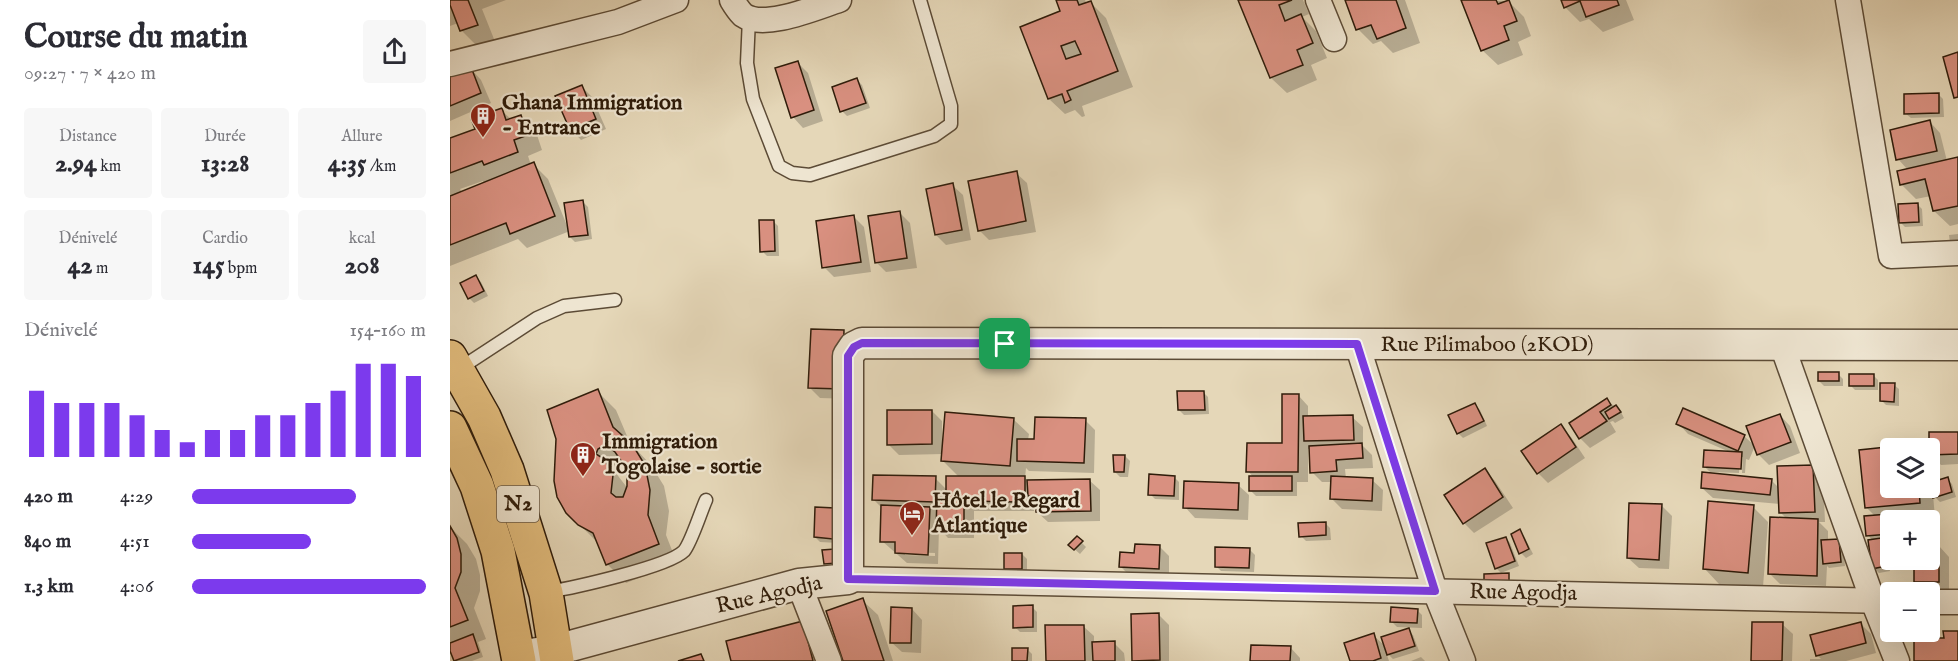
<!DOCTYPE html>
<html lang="fr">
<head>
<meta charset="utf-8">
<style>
  body { margin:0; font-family:"IM FELL English",serif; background:#f7f7f7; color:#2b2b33; height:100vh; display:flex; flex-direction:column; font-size:22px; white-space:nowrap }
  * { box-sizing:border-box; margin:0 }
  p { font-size:20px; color:#7c7c81 }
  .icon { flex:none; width:33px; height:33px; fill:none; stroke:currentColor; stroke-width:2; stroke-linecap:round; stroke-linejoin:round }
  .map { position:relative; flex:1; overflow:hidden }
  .drawer { display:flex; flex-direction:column; background:#fff; width:450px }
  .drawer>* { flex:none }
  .controls { position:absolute; left:1430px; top:438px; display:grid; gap:12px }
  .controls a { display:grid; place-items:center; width:60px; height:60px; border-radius:6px; background:#fff; box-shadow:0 6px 24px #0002; font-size:30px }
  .pin { position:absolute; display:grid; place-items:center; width:51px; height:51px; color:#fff; margin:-26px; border-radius:12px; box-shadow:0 3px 9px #0006 }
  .round { display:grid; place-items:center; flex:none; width:63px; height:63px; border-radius:6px; background:#f7f7f7 }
  .head { display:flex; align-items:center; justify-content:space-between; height:102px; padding:0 24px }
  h1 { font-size:33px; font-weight:800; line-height:45px }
  .metrics { display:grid; grid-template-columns:repeat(3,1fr); gap:9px; height:102px; padding:6px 24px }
  .metrics div { display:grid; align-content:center; border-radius:6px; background:#f7f7f7; text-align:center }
  .metrics b { font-size:26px; font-weight:800 }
  .metrics small { font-size:16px; font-weight:400 }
  .metrics p { font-size:16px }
  .chart { height:168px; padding:12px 24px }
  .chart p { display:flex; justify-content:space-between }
  .chart svg { width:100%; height:108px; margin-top:6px; stroke:#7c3aed; stroke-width:6 }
  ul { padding:0 24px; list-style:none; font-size:20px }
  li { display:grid; grid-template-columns:96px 72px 1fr; align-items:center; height:45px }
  li i { height:15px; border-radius:8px; background:#7c3aed }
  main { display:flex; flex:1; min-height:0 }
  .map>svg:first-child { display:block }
</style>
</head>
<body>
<main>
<section class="drawer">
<div class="head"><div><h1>Course du matin</h1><p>09:27 · 7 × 420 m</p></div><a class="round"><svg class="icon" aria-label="share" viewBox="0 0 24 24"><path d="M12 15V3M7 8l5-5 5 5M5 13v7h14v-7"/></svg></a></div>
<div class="metrics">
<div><p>Distance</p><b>2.94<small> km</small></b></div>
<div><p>Durée</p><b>13:28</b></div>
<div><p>Allure</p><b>4:35<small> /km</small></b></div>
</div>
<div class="metrics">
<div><p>Dénivelé</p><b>42<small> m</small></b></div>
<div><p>Cardio</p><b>145<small> bpm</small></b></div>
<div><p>kcal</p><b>208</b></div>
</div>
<div class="chart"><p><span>Dénivelé</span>154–160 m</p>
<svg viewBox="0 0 160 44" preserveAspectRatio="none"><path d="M5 44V17M15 44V22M25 44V22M35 44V22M45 44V27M55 44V33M65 44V38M75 44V33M85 44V33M95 44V27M105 44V27M115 44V22M125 44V17M135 44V6M145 44V6M155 44V11"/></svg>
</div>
<ul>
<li><b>420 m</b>4:29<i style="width:70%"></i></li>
<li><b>840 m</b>4:51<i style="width:51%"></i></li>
<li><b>1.3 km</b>4:06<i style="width:100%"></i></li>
</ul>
</section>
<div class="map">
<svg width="1508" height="661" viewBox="0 0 1508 661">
  <rect width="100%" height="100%" fill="#e5d7b8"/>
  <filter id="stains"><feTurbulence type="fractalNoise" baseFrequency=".00333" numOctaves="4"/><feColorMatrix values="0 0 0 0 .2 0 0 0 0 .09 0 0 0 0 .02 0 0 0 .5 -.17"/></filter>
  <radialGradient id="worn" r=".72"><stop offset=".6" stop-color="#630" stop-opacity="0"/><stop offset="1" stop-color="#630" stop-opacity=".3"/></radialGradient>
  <g fill="#0003" fill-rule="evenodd">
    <polygon points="0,0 56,0 32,9 46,44 31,50 11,30 8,23 0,26"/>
    <polygon points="608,0 635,0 637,4 641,3 656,18 683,87 632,106 635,116 632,117 625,110 615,114 599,99 572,28 612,12"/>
    <polygon points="790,0 853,0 859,14 852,17 866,31 877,58 861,65 867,80 837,93 821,78"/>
    <polygon points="900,0 955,0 970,43 943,53 931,41 923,44 908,29"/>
    <polygon points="1013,0 1058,1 1074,17 1081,36 1068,42 1073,55 1048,65 1032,50"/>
    <polygon points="1112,0 1176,0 1184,20 1153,32 1139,19 1130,22 1115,7"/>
    <polygon points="347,62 358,73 373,121 353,128 343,117"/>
    <polygon points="21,69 31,80 41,103 0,121 0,78"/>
    <polygon points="407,80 412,85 420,108 397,116 392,111"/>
    <polygon points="132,87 142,97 156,129 131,140 121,129"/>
    <polygon points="1488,94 1493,99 1494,117 1461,118 1456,114"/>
    <path d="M51,110L62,120L71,116L86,132L92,150L78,156L81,165L83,164L98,179L118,228L133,202L138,207L142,239L125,242L120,237V231L77,248L68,239L0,266V140L27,130ZM33,181L34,183L12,192L10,189Z"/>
    <polygon points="1480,122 1490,133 1497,161 1508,158 1508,224 1500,226 1484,211 1481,196 1466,199 1451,184 1458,170 1448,159"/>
    <polygon points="566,173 577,183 586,232 539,240 529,230"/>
    <polygon points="502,185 513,195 521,240 496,245 486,235"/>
    <polygon points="1467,204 1472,209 1473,226 1455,227 1450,222"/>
    <polygon points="450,213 460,223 467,268 436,272 426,262"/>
    <polygon points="404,217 414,227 421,272 384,277 374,267"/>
    <polygon points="323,221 328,226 329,256 317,256 312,251"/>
    <polygon points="1508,234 1508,256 1501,251 1499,235"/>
    <polygon points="26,277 31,282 38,296 24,303 19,298"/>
    <polygon points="394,332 404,342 402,399 370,398 359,387"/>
    <polygon points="1388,374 1393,379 1393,386 1374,386 1369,381"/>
    <polygon points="1423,375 1428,380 1428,390 1405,390 1400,385"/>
    <polygon points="1444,385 1449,389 1449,406 1436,405 1431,400"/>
    <path d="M147,391L166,410L180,443L201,465L214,486L219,511L216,535L227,563L176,583L157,564L149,544L117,512ZM175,464L178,473L179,490L165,472L166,468Z"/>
    <polygon points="753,392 758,397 759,414 734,415 729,410"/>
    <polygon points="848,395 858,406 858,418 902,417 913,427 913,446 922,455 923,468 895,469 896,479 922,480 933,490 932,511 892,509 882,499 882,482 872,482 862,472 861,449 858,449 858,482 847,482 847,496 806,496 801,491 804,478 798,471 833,444"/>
    <polygon points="1157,400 1171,412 1174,418 1165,423 1163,421 1160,422 1166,432 1140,448 1130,438"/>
    <polygon points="1025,405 1030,410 1037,426 1013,438 1008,433"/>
    <path d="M482,411L492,421V439L563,419L579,434L578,440L585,441L635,420L645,430L644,473L579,471L576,468L575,478L578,481L639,480L650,490V521L598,522L587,512V504H584V511H524V538H498L489,528L488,564L457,563L432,541L433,509L424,500L485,478L497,490L509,477L493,461V454L449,455L438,444ZM455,552L485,553V556L455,555Z"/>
    <polygon points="1330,415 1340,426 1350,453 1319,465 1308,454"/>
    <polygon points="1228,423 1294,436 1305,446 1299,460 1296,459 1295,473 1292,473 1293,457 1290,457 1289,473 1260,472 1255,467 1282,453 1238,434"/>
    <polygon points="1110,426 1121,437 1135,458 1098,483 1088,473"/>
    <polygon points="1508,433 1508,464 1491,465 1481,454"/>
    <polygon points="1464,446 1467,448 1440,448 1440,488 1479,488 1479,461 1482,484 1497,479 1502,484 1506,497 1490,502 1483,495 1485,517 1469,519 1471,520 1440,520 1440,545 1436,545 1438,562 1440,560 1457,560 1457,569 1445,569 1438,562 1440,571 1429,573 1424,568 1423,541 1418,535 1426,517 1416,507 1411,451"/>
    <polygon points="675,456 680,461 678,477 670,477 665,472"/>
    <polygon points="1362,466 1373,477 1375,522 1369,522 1378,531 1378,541 1388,540 1393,545 1395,566 1379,568 1377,566 1376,586 1330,584 1320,574 1337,519 1330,512 1330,504 1263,498 1252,488 1321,480 1329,488"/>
    <polygon points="1035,470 1045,481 1063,508 1024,533 1014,523"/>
    <polygon points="724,477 729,482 729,500 705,499 700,494"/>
    <polygon points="788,485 799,495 798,520 745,518 735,507"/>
    <polygon points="1211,505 1222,516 1219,569 1189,568 1178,558"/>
    <polygon points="1303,507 1318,522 1313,587 1269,584 1254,568"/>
    <polygon points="367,509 388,543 370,542 365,537"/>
    <polygon points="875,523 880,528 881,540 856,541 851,536"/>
    <polygon points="0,527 17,544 26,559 30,575 30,591 24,608 36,639 28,642 33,657 22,661 5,661 2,653 0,654"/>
    <polygon points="1069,531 1074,536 1083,554 1076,558 1071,553"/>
    <polygon points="627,538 636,547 630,554 620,545"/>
    <polygon points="1056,538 1060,543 1069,566 1051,573 1046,568"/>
    <polygon points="709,546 719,556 719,579 681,577 671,567 686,554"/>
    <polygon points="1479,546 1489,546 1499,557 1499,591 1476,591 1466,581 1466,560 1479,560"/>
    <polygon points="800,550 805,555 804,572 771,571 766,566"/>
    <polygon points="572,554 577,559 577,573 560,573 556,568"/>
    <polygon points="412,600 428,615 443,661 394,661"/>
    <polygon points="582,607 587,612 587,632 570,632 565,627"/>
    <polygon points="462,609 472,620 471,653 452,652 441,642"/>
    <polygon points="967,610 972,615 972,628 947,627 942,622"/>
    <polygon points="708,614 719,625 719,661 684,661"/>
    <polygon points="1332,624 1343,634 1342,661 1303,661"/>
    <polygon points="1411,624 1421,634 1426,653 1396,661 1360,661 1360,659 1371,659 1367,655"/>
    <polygon points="633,626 644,636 644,643 664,643 674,653 675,661 597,661"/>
    <polygon points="958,630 963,635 969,651 943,659 936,652 939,661 902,661 923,635 936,647"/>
    <polygon points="368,638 374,661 282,661 278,642"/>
    <polygon points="840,647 850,658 850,661 802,661"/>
    <polygon points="577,649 582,654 582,661 563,661"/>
    <polygon points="971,657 975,661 961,661"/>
  </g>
  <g fill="#d99080" stroke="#2f1c0a" stroke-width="1.5" fill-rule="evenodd">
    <polygon points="0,0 18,0 28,25 10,31 0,5"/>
    <path d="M606,0H627L629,5L641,1L668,71L617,91L621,100L615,103L612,94L598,99L570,27L610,11ZM625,41L631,54L616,59L611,46Z"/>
    <polygon points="788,0 842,0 829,5 835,21 851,14 863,43 847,50 853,65 820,78"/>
    <polygon points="895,0 946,0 956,28 927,39 921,25 906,30"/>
    <polygon points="1011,0 1046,0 1048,4 1059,0 1067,21 1054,26 1059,40 1031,51"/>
    <polygon points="1111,0 1167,0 1169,5 1136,17 1130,1 1114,8"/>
    <polygon points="1508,52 1508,97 1504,98 1493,57"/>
    <polygon points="348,61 364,110 341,118 325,68"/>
    <polygon points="21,67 31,93 0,106 0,76"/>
    <polygon points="407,78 416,103 390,112 382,87"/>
    <polygon points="132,85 146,119 120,130 105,96"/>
    <polygon points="1489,93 1489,113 1454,114 1454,94"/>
    <polygon points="52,108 56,120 71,115 78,135 64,140 68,152 34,165 32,161 0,173 0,138 25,129 21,119"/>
    <polygon points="1480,120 1487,151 1446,160 1440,130"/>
    <polygon points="1508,157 1508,206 1483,211 1475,179 1450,185 1447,171"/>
    <polygon points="84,162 105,216 60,234 56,223 0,245 0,196"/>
    <polygon points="567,171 576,221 528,231 518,181"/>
    <polygon points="503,183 512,230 485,235 476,189"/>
    <polygon points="133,200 138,235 119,237 114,203"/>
    <polygon points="1468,203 1469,222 1449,223 1448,204"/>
    <polygon points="450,211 457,258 425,263 418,216"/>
    <polygon points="404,215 411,262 372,268 366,221"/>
    <polygon points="309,220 324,220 325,251 310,252"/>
    <polygon points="26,275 34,291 18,299 10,283"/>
    <polygon points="361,329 394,330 392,389 358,388"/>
    <rect x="1368" y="372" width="21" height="9"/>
    <rect x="1399" y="374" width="25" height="12"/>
    <polygon points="1430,383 1445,383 1444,402 1430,401"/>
    <path d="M148,389L163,427L182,444L195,465L200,490L198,515L209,544L156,565L143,533L128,525L116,513L107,497L104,481L106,439L97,410ZM155,445L165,452L172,462L177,473V486L173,497H166L161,493L163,475L154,459L146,454L148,449Z"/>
    <polygon points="727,391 754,391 755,410 728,410"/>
    <polygon points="832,394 849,394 848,472 796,472 797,443 832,443"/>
    <polygon points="1157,398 1161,405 1150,412 1157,421 1129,439 1119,423"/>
    <polygon points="1025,403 1034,421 1007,434 998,415"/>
    <polygon points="1166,405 1171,412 1159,419 1155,412"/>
    <polygon points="1233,408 1295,435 1288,451 1226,424"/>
    <polygon points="437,410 482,410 482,444 437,445"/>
    <polygon points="495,412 564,418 560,466 491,461"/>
    <polygon points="1330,414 1341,442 1307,455 1296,426"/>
    <polygon points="903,415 904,440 854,441 853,416"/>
    <polygon points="585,417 636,418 634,463 567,461 567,439 584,439"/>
    <polygon points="1111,424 1126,447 1087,474 1071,451"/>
    <polygon points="1479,432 1508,432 1508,454 1479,455"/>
    <polygon points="912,443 913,458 886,460 887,471 860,473 859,446"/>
    <polygon points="1465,444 1465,448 1440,448 1440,488 1469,488 1470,503 1415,508 1409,450"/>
    <polygon points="1254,450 1292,452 1291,469 1253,467"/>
    <polygon points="663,455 675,455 674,472 664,472"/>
    <polygon points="1363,465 1365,512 1329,513 1327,466"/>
    <polygon points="1035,468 1053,497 1013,524 994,495"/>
    <polygon points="1252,472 1322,479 1320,495 1251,488"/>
    <polygon points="699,474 725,476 724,496 698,495"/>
    <polygon points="423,475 486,476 485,502 422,500"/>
    <polygon points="496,476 575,476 575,502 514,501 514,528 486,528 487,499 496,499"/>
    <rect x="799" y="476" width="43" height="15"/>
    <polygon points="881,476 923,478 922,501 880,499"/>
    <polygon points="1498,477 1502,492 1483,498 1479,483"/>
    <polygon points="640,479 641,511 586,512 586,496 578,496 577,480"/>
    <polygon points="734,481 789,483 788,510 733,508"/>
    <polygon points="1258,501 1304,505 1298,573 1253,569"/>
    <polygon points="1179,503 1212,504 1209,560 1177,558"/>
    <polygon points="431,505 480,507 478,555 445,553 445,542 430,542"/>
    <polygon points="365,507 385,508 383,539 364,537"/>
    <polygon points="1464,512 1465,520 1440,520 1440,534 1416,536 1414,516"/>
    <polygon points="1320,517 1368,519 1367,576 1318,574"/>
    <polygon points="876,522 876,535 849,537 848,523"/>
    <polygon points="0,526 7,538 11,554 11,572 5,588 18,620 0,627"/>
    <polygon points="1070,529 1079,549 1069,554 1061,534"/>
    <polygon points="627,536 633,541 624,550 618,545"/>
    <polygon points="1056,537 1065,561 1045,569 1036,543"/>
    <polygon points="1431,538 1436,566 1422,569 1418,540"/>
    <polygon points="1389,539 1391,562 1373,564 1371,540"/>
    <polygon points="1439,539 1440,560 1452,560 1452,565 1438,564"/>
    <polygon points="685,544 710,545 709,569 669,567 670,552 684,553"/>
    <polygon points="1479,545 1489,545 1489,582 1464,582 1464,560 1479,560"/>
    <polygon points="765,547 800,548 799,568 765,567"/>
    <polygon points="385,549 387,563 374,564 372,550"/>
    <rect x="554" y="553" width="18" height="16"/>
    <polygon points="1059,573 1059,585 1034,585 1034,574"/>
    <polygon points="413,598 434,661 393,661 376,611"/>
    <polygon points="583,605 583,627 563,628 563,606"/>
    <polygon points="441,607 462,608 461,643 440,643"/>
    <polygon points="941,607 968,609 967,623 940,622"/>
    <polygon points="709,613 710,660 682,661 681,614"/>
    <polygon points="353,621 363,661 281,661 276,641"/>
    <polygon points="1302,622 1333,622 1332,661 1301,661"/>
    <polygon points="1411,622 1416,643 1366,656 1360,635"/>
    <polygon points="595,625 634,625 635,661 596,661"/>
    <polygon points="959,628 965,646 937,655 931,637"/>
    <polygon points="1493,631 1508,631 1508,661 1464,661 1464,638 1494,638"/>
    <polygon points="924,633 931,658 923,661 900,661 894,643"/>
    <polygon points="23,634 29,652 4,661 0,651 0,643"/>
    <polygon points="665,641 665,661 643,661 642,642"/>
    <polygon points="801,645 841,646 840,661 800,661"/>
    <polygon points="562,648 578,648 577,661 562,661"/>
    <polygon points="251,654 254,661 228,661"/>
  </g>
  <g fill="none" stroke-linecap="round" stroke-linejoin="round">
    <defs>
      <g id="service">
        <polyline points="299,18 297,63 303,99 329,166 342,173 360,175 484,136 501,124 501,106 470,0"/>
        <polyline points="9,369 87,318 114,306 165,300"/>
        <path d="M97,592C122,588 218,567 234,551C241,543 251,511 256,500"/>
      </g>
      <g id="minor">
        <path d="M282,0C285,5 289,11 293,15C314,30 367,7 389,0"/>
        <polyline points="868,0 884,39"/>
        <polyline points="1398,0 1441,256 1508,253"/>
        <polyline points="0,64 168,22 226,0"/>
        <polyline points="907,344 985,591 1013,661"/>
        <polyline points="1332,345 1423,601 1447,661"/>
        <polyline points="398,579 1440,601"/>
        <polyline points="349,584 379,661"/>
        <polyline points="1479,602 1508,602"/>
      </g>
      <polyline id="tertiary" points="68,656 106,650 349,584 398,579 398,356 404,347 412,343 1508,345"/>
      <g id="trunk">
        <polyline points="0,357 34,417 57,470 96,593 107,661"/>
        <polyline points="0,428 27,486 48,551 69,661"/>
      </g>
    </defs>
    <use href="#service" stroke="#5c4b36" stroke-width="15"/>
    <use href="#minor" stroke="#5c4b36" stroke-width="27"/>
    <use href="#tertiary" stroke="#5c4b36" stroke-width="33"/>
    <use href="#trunk" stroke="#2f1c0a" stroke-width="36"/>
    <use href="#service" stroke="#eee5d1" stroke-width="12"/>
    <use href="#minor" stroke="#eee5d1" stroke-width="24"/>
    <use href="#tertiary" stroke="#eee5d1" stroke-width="30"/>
    <use href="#trunk" stroke="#e2bc7c" stroke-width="33"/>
  </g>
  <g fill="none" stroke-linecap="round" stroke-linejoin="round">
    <defs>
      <polygon id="route" points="412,343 907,344 985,591 398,579 398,356 404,347"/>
    </defs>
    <use href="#route" stroke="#fff" stroke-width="12"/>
    <use href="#route" stroke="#7c3aed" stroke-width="8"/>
  </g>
  <defs>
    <symbol id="building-pin" viewBox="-11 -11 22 30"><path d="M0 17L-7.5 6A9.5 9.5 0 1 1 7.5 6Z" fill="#8f2418" stroke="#eee5d1"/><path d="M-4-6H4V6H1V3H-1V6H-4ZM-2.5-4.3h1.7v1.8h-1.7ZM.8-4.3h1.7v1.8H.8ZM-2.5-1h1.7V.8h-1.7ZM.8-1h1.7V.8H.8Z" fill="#fff"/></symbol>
    <symbol id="hotel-pin" viewBox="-11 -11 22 30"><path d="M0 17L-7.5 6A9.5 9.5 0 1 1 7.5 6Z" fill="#8f2418" stroke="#eee5d1"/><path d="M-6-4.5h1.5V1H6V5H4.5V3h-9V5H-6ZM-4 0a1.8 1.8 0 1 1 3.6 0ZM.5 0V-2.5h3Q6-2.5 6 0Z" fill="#fff"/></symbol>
  </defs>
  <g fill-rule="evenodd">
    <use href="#building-pin" x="18" y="101" width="30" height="40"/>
    <use href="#building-pin" x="118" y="440" width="30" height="40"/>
    <use href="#hotel-pin" x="447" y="499" width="30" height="40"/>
  </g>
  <g text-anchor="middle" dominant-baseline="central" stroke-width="4.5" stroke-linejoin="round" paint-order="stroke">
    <rect fill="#eee5d1" stroke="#685846" stroke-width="1.5" x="47" y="486" width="42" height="36" rx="4.5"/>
    <g font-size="21" font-weight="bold" fill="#2f1c0a">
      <text x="68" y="504">N2</text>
    </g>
    <g font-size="22" font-weight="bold" fill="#2f1c0a" stroke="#eee5d1" text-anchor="start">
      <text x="52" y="103">Ghana Immigration<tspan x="52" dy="25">- Entrance</tspan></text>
      <text x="152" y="442">Immigration<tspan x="152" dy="25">Togolaise - sortie</tspan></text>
      <text x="482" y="501">Hôtel le Regard<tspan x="482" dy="25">Atlantique</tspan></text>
    </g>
    <g font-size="22" fill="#2f1c0a" stroke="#eee5d1">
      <text x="1037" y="345">Rue Pilimaboo (2KOD)</text>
      <text transform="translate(1073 593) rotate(1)">Rue Agodja</text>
      <text transform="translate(319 595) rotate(-13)">Rue Agodja</text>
    </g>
  </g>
  <rect width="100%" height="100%" filter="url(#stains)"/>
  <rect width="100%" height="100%" fill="url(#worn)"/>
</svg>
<div class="controls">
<a><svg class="icon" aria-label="layers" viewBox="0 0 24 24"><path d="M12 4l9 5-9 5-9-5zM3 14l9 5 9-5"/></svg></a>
<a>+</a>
<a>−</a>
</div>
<div class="pin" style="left:555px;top:344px;background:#1e9e55"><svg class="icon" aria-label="arrive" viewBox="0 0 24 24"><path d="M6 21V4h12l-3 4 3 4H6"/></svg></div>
</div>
</main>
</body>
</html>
